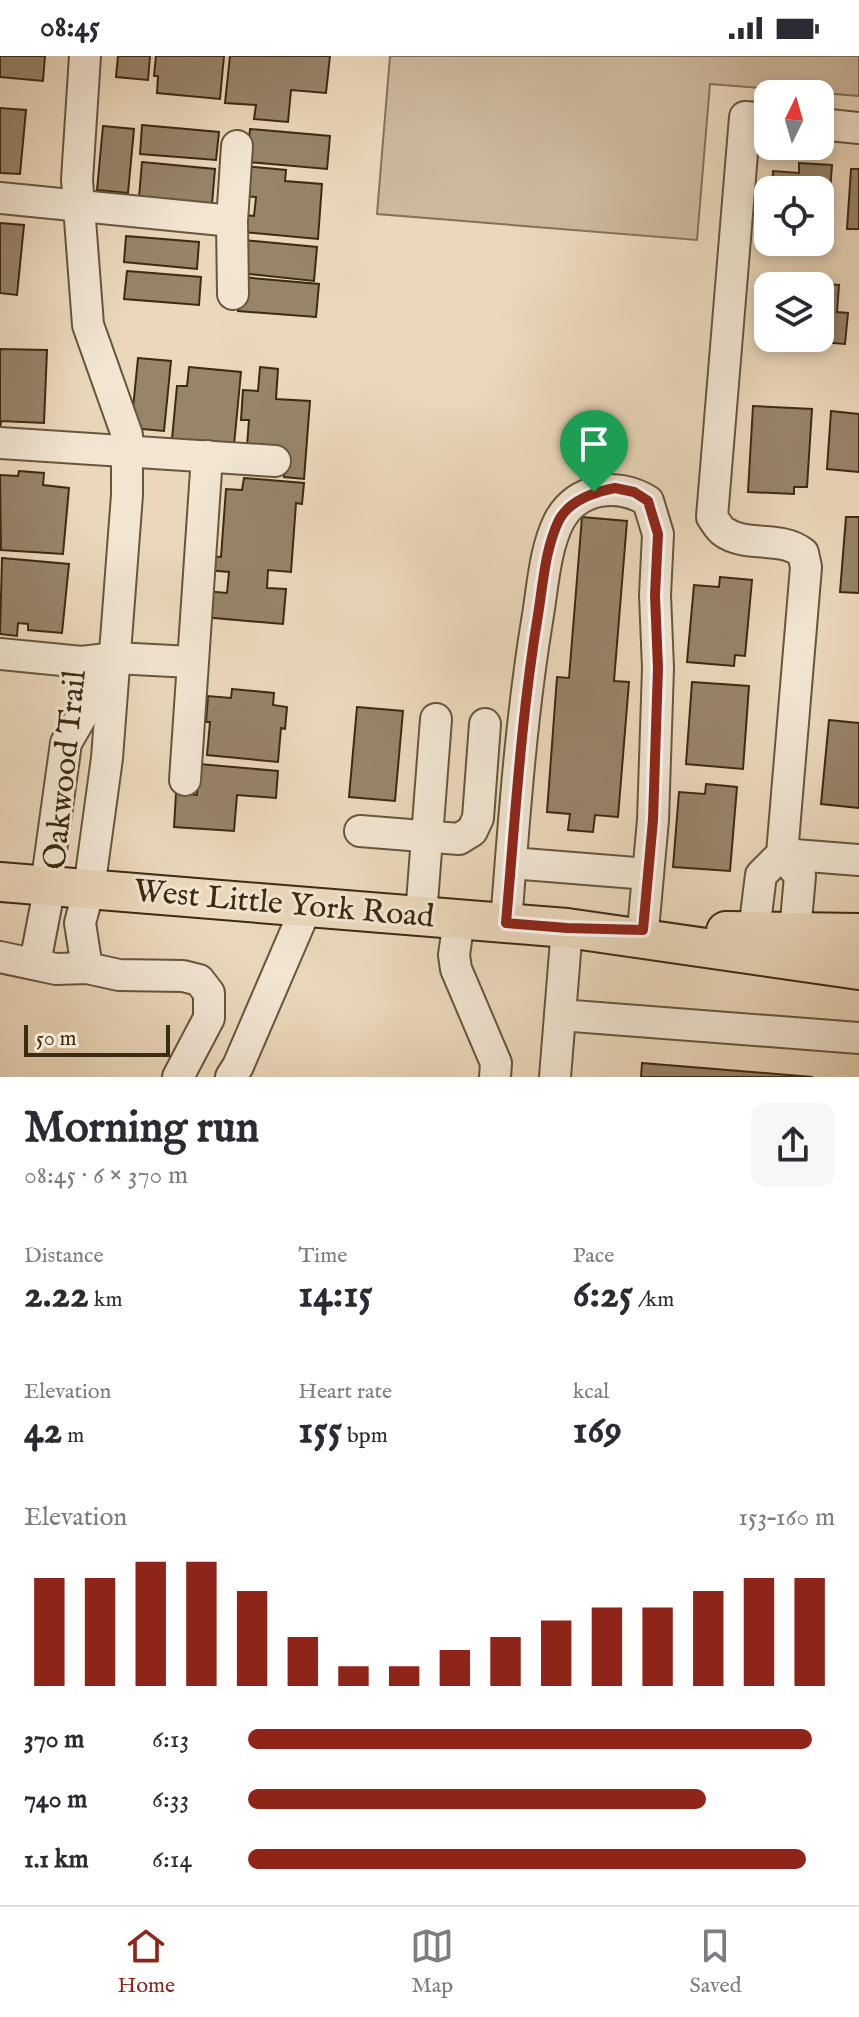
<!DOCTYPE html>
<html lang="en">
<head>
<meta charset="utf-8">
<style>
  body { margin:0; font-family:"IM FELL English",serif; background:#f7f7f7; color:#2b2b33; height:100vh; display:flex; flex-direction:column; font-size:30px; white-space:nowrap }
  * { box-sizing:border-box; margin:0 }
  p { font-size:26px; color:#7c7c81 }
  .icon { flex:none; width:44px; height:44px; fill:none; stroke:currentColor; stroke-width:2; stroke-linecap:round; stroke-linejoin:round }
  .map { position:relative; height:1021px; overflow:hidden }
  .details { display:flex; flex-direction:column; background:#fff; flex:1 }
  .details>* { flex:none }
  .needle { width:52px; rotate:5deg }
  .controls { position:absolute; left:754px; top:24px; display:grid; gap:16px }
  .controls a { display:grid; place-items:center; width:80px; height:80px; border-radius:16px; background:#fff; box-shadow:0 4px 12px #0003; font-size:40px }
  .scale { position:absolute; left:24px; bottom:20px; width:146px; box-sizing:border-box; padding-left:8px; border:4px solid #3c2a11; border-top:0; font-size:22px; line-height:28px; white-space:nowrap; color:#3c2a11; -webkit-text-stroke:6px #f2e6d3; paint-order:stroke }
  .pin { position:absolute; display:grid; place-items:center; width:68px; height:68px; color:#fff; margin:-82px -34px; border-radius:50% 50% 50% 0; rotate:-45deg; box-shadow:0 0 8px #0007 }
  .pin .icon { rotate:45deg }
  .round { display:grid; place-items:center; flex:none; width:84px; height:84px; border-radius:16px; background:#f7f7f7 }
  .head { display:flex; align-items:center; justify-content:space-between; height:136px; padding:0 24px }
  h1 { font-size:44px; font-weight:800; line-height:60px }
  .metrics { display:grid; grid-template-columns:repeat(3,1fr); gap:12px; height:136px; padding:8px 24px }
  .metrics div { display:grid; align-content:center }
  .metrics b { font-size:40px; font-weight:800 }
  .metrics small { font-size:22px; font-weight:400 }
  .metrics p { font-size:22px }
  .chart { height:224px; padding:16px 24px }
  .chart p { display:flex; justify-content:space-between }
  .chart svg { width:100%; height:144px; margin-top:8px; stroke:#8f2418; stroke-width:6 }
  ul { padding:0 24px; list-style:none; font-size:26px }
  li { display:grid; grid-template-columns:128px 96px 1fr; align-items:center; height:60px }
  li i { height:20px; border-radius:10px; background:#8f2418 }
  .status { display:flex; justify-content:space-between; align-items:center; height:56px; padding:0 40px; background:#fff; direction:ltr }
  .status svg { height:22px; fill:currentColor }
  .tab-bar { display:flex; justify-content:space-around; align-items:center; height:112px; border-top:2px solid #e1e1e2; background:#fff; font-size:22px; color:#7c7c81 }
  .tab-bar a { display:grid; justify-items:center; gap:4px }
  .tab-bar .selected { color:#8f2418 }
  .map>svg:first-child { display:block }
</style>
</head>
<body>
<div class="status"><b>08:45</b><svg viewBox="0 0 49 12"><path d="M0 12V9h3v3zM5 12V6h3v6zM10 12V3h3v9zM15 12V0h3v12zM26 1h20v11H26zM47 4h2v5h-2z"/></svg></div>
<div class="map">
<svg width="859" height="1021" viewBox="0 0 859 1021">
  <rect width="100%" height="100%" fill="#ebd8bb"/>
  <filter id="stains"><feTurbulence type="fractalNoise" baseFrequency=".0025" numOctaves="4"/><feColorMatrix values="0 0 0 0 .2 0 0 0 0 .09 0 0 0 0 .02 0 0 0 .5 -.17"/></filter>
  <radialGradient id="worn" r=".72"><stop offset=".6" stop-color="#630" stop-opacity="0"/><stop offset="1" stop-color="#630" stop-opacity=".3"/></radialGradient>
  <polygon fill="#cdba9e" stroke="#847258" stroke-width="2" points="390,0 859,0 859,40 710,28 697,184 377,158"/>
  <g fill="#978469" stroke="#3c2a11" stroke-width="2">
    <polygon points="0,0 45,0 43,25 0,21"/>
    <polygon points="118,0 150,0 148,24 116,21"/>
    <polygon points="156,0 224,0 220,43 157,37 158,20 154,20"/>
    <polygon points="230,0 330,0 326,37 291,34 288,66 254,63 256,49 225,47"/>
    <polygon points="0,52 26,54 20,118 0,117"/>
    <polygon points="142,69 219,76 216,104 140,98"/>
    <polygon points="103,70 134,73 128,137 97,134"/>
    <polygon points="250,73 330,80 327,113 247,106"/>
    <polygon points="142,106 215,113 212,148 139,141"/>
    <polygon points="799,107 832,109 826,186 820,186 820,134 772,134 773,115 799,117"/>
    <polygon points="244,110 286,114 285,125 322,128 318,183 244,176 245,159 254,160 256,141 241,140"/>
    <polygon points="851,113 859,113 859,173 847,173"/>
    <polygon points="0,167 24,169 17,239 0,237"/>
    <polygon points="126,180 199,186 197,213 124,206"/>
    <polygon points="768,181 768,186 814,186 813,196 767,192"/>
    <polygon points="244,184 317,191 314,225 240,217"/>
    <polygon points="127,215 201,221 199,249 124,243"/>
    <polygon points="241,221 319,228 316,261 238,255"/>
    <polygon points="763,223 839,229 837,256 848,257 845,288 772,282 820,282 820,230 768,230 768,282 758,281"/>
    <polygon points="0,293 47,294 44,367 1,365 0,374"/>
    <polygon points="138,302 171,305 164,375 131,372"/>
    <polygon points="189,311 241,316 234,389 172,383 177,330 187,330"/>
    <polygon points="260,311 278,313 276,343 310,345 304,423 284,421 285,404 247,390 249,364 241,364 243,334 258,335"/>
    <polygon points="753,350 812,353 807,431 794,431 794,438 748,436"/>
    <polygon points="831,355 859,358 859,416 827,413"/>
    <polygon points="19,415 44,417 43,429 69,432 63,498 1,494 0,419 18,420"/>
    <polygon points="244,422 304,427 302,448 296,447 291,516 268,514 267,532 286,533 283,568 203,561 205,535 227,537 229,516 207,514 209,500 221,501 226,433 242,434"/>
    <polygon points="582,461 627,465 614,625 629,626 618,761 595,759 593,776 568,774 570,758 547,756 557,621 569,622"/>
    <polygon points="846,461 859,461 859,537 840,536"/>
    <polygon points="2,502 69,508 62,577 28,574 28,568 18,567 17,580 0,578"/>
    <polygon points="720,521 752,524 745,600 735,599 734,610 687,606 694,529 719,531"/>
    <polygon points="692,626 749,630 743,713 686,708"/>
    <polygon points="232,633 274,637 273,649 287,651 285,673 281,672 278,706 207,699 210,666 206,666 208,640 231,642"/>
    <polygon points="357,651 403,655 395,745 349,741"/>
    <polygon points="829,664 859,667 859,752 821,748"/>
    <polygon points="199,708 278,715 276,742 237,739 234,775 174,771 176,737 197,739"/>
    <polygon points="706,728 737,731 730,815 673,811 679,736 705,738"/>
    <polygon points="642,1007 813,1021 641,1021"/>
  </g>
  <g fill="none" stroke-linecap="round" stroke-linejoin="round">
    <defs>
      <g id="minor">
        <polyline points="85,0 77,124 88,269 127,379 127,439 107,702 89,833 80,867 87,912"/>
        <polyline points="820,68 859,72"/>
        <polyline points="0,142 232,165"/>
        <polyline points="233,238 232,165 237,90"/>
        <polyline points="0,387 275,405"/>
        <polyline points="0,598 82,606 115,602 191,606"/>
        <polyline points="185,724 207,400"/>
        <polyline points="360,775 459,783 472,775 478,762 485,668"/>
        <polyline points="782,798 800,820 795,876"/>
        <polyline points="782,798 859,804"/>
        <polyline points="511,807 648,818"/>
        <polyline points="421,860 436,663"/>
        <polyline points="459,863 454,899 456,913 496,1007 495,1021"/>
        <path d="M506,867C514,764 521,661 538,559C543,528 545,493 559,465C577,431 618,426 648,445L658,478L655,539L658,612L653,764L643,874"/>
        <path d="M754,875L761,819L782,798L806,511L803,497C780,479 747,492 724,476C719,473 715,465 712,461L745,61L768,63"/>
        <polyline points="0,901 56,913 87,912 119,919 183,920 199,924 209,937 209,962 178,1021"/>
        <polyline points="35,907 46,850 46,830 66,687 110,611"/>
        <polyline points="560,959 859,982"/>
        <polyline points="231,1021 238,1010 306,852"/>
        <polyline points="555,1021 567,872"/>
      </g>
      <g id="major">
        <polyline points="0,826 567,872 859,914"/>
        <polyline points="726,875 859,877"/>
      </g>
    </defs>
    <use href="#minor" stroke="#68563c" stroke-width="34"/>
    <use href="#major" stroke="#3c2a11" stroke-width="42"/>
    <use href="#minor" stroke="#f2e6d3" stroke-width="30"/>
    <use href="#major" stroke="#ebd8bb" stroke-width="38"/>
  </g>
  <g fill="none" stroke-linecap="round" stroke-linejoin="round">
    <defs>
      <path id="route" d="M615,432L634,436L648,445L658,478L655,539L658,612L653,764L643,874L567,872L506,867C515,764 521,661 538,559C543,528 545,493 559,464C570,444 594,436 615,432Z"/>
    </defs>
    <use href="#route" stroke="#fff" stroke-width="16"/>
    <use href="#route" stroke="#8f2418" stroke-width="10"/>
  </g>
  <g text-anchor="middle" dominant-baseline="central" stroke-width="6" stroke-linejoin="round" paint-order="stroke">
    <g font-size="32" fill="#3c2a11" stroke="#f2e6d3">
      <text transform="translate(66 714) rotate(-84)">Oakwood Trail</text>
      <text transform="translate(284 849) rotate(5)">West Little York Road</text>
    </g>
  </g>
  <rect width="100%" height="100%" filter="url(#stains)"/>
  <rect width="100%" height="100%" fill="url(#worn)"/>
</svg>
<div class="controls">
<a><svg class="needle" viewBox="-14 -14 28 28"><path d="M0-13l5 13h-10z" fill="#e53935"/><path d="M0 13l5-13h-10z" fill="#7c7c81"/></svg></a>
<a><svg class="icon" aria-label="locate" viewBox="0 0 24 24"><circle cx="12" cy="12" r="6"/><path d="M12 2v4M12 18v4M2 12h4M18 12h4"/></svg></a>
<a><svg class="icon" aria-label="layers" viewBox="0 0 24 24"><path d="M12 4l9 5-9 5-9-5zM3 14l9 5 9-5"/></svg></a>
</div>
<div class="scale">50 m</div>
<div class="pin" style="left:594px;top:436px;background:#1e9e55"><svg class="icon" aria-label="arrive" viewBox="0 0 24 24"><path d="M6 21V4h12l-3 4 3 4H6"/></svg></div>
</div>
<section class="details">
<div class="head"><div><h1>Morning run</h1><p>08:45 · 6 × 370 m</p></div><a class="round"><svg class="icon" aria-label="share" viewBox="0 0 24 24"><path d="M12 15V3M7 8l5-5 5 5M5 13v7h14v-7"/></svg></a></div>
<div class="metrics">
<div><p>Distance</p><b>2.22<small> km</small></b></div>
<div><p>Time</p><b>14:15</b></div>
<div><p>Pace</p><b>6:25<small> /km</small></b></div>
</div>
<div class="metrics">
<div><p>Elevation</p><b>42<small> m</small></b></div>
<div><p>Heart rate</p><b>155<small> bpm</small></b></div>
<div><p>kcal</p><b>169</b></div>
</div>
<div class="chart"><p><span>Elevation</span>153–160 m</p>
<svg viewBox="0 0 160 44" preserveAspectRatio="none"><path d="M5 44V11M15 44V11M25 44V6M35 44V6M45 44V15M55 44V29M65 44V38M75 44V38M85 44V33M95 44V29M105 44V24M115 44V20M125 44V20M135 44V15M145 44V11M155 44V11"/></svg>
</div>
<ul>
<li><b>370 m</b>6:13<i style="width:96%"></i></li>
<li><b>740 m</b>6:33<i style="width:78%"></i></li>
<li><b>1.1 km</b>6:14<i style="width:95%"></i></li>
</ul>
</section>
<nav class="tab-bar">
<a class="selected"><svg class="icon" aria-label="home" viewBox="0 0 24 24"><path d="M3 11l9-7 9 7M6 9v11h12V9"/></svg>Home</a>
<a><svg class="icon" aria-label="map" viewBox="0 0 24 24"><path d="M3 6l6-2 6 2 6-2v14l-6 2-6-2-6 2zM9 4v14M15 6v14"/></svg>Map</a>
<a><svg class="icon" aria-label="saved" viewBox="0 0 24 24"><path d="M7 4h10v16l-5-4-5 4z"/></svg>Saved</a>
</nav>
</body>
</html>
